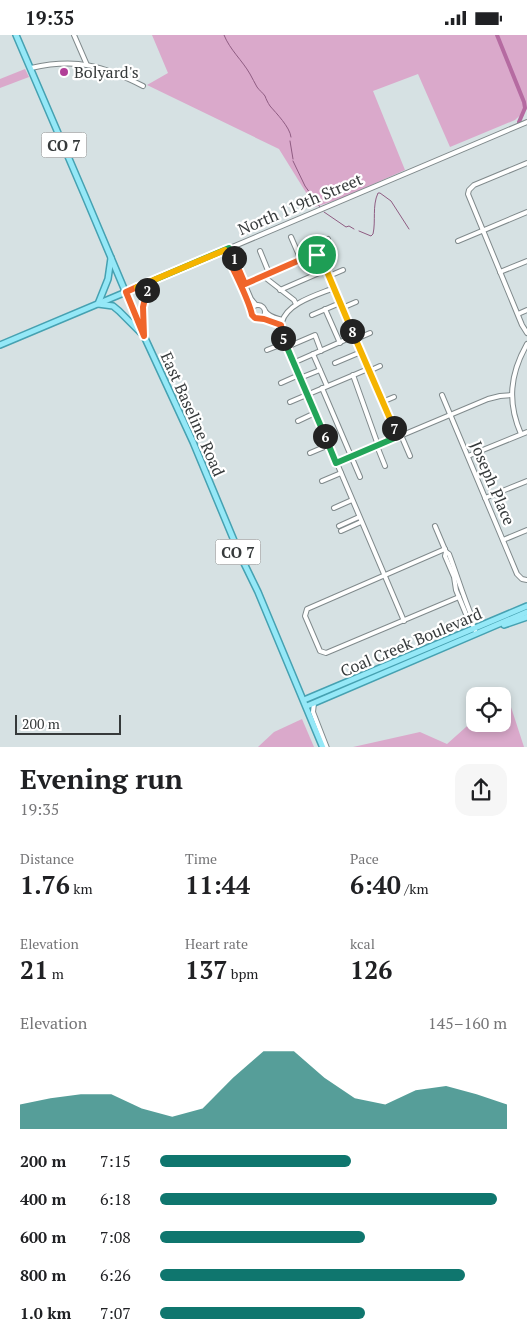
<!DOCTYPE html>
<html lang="en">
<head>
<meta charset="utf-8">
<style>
  body { margin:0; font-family:"PT Serif",serif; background:#f6f6f6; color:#202124; height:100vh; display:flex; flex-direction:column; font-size:19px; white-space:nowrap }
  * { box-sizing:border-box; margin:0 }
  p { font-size:16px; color:#757577 }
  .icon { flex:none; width:28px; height:28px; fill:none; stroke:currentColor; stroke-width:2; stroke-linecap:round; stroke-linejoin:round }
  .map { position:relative; height:712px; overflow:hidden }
  .panel { display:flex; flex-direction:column; background:#fff; flex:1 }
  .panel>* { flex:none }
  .tools { position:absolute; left:466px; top:652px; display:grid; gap:10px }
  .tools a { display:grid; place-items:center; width:45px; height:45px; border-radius:10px; background:#fff; box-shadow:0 2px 8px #0003; font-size:25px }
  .scale { position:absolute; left:15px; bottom:12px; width:106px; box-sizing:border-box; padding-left:5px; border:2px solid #363a3b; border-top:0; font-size:14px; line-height:18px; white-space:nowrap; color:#363a3b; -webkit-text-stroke:4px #fff; paint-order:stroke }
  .pin { position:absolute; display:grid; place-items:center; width:42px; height:42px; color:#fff; margin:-21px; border:2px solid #fff; border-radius:50%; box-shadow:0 1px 5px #0007 }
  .km { position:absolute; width:25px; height:25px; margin:-12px; border-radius:50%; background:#222; color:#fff; font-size:14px; line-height:25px; text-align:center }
  .round { display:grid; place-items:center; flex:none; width:52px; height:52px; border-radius:15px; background:#f6f6f6 }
  .headline { display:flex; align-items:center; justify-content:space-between; height:85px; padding:0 20px }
  h1 { font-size:28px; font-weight:700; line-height:38px }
  .metrics { display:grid; grid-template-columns:repeat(3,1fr); gap:8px; height:85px; padding:5px 20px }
  .metrics div { display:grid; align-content:center }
  .metrics b { font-size:25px; font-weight:700 }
  .metrics small { font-size:14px; font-weight:400 }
  .metrics p { font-size:14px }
  .chart { height:140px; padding:10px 20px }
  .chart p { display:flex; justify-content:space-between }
  .chart svg { width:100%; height:90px; margin-top:5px; fill:#0f766e; opacity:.7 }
  ul { padding:0 20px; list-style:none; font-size:16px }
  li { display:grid; grid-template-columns:80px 60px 1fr; align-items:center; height:38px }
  li i { height:12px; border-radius:6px; background:#0f766e }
  .status { display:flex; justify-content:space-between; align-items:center; height:35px; padding:0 25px; background:#fff; direction:ltr }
  .status svg { height:14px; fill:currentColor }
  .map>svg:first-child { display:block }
</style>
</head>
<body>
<div class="status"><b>19:35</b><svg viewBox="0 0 49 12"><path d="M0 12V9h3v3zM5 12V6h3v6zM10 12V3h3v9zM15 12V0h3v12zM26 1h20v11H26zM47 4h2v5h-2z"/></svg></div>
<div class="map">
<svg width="527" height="713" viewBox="0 0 527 713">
  <rect width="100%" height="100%" fill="#d6e1e3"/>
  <g fill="#daa9cb">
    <polygon points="152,0 527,0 527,74 515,85 450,112 418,39 373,56 405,135 340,164 315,172 279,114 147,50 168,38"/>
    <polygon points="25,34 29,42 0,53 0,44"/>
    <polygon points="510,669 524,712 353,712 420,697 447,709 475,684 475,689 502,689 503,670"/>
    <polygon points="302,684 314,712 258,712 274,697"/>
  </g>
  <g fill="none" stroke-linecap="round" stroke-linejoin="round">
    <g stroke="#8f5c82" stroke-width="1">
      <path d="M224,0C230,15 242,25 250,39C252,43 255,48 257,52C259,55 263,58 265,61C266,64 268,68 270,71C276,78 290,92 291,102"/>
      <polyline points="290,106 293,124"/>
      <polyline points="293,126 305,151 320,172"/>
      <polyline points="324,177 346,192 349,191 354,194"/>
      <path d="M359,196L371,201L373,199C376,186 372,171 378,158H380L391,166L409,194"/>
    </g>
    <polyline stroke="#b56ba1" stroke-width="4" points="497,0 524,67 525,73 519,87"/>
    <defs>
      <g id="minor">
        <polyline points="74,0 87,30"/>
        <path d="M31,33C76,23 102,30 143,51"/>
        <polyline points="527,128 474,150 469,155 468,159 522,290 527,298"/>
        <polyline points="291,202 301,225"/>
        <polyline points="458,206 527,177"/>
        <polyline points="229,213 251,264 256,270"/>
        <polyline points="225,215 246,266 251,273"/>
        <polyline points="260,216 269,238"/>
        <polyline points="317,220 323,227 397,402"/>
        <polyline points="317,220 317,215 320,208 328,204"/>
        <polyline points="500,237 527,226"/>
        <polyline points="265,240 267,244 294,265 296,269"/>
        <polyline points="329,241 343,235"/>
        <polyline points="245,249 309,221 317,220"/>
        <path d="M334,253C317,260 287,268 282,287C281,291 281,295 282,299L404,586"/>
        <polyline points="280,255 326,235"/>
        <polyline points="126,257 527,87"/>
        <circle cx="258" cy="277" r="7"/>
        <polyline points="342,273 356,267"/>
        <polyline points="325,274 340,308"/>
        <path d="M265,276C269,282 276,283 282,285"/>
        <polyline points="518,279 527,275"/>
        <polyline points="312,280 340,268"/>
        <polyline points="259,283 281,290"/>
        <path d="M144,298C143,278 142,263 153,245"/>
        <polyline points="356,304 370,298"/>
        <polyline points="287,312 315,300 321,316"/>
        <polyline points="267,315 285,308"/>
        <polyline points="313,319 327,351"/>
        <polyline points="293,328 354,301"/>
        <polyline points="335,328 361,317"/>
        <polyline points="369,336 380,331"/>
        <polyline points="353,340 378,410"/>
        <polyline points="300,343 320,335"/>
        <polyline points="281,348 299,340"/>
        <polyline points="322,353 360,442"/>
        <polyline points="442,360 517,539 522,544 527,545"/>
        <polyline points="290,367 368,334"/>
        <polyline points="382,367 394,362"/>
        <polyline points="298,386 315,378"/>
        <path d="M521,399C507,367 510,339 527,309"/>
        <polyline points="401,400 410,421"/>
        <polyline points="377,411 385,431"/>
        <polyline points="310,418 329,410"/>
        <polyline points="468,421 527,397"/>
        <polyline points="336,428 488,364 500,361 512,360"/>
        <polyline points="322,446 341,438"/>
        <polyline points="485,463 527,446"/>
        <polyline points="334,473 352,465"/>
        <polyline points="339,491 359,482"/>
        <polyline points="435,491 446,517 445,521 454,542 456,555 468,584 471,586 475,595"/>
        <polyline points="341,496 361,487"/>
        <polyline points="503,505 527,495"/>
        <polyline points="445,514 307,574 305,581 320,616 326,618 459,562"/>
        <path d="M446,517L449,519C457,540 463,561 472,582L471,586"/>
        <polyline points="314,668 313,677 327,713"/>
      </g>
      <g id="major">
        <polyline points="16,0 85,161 144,301 193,407 240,520 258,557 323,713"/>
        <polyline points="111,223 108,244 98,269 113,271 119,276 141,298"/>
        <polyline points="0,310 126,257"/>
        <polyline points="504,590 527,582"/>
        <polyline points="304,665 527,571"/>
        <polyline points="307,671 527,577"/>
      </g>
    </defs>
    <use href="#minor" stroke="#808a8c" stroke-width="6"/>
    <use href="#major" stroke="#46a1b1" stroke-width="8"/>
    <use href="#minor" stroke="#fff" stroke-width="4"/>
    <use href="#major" stroke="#95e8f7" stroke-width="5"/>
  </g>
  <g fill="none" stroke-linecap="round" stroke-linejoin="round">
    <defs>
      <polyline id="split-1" points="234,223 245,249 309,221 317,220"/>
      <polyline id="split-2" points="147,255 154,245 229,213 234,223"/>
      <polyline id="split-3" points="137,252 126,257 144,301 143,272 147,255"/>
      <polyline id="split-4" points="137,252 225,215 229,225"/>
      <path id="split-5" d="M229,225C236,241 249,265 252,280L255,283L264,284L281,290L283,303"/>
      <polyline id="split-6" points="283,303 325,401"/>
      <polyline id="split-7" points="325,401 336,428 397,402 394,393"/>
      <polyline id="split-8" points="352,296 394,393"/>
      <polyline id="split-9" points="317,220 323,227 352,296"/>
    </defs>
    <use href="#split-1" stroke="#fff" stroke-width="10"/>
    <use href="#split-2" stroke="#fff" stroke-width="10"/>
    <use href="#split-3" stroke="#fff" stroke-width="10"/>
    <use href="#split-4" stroke="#fff" stroke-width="10"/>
    <use href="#split-5" stroke="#fff" stroke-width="10"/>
    <use href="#split-6" stroke="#fff" stroke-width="10"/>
    <use href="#split-7" stroke="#fff" stroke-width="10"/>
    <use href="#split-8" stroke="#fff" stroke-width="10"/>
    <use href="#split-9" stroke="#fff" stroke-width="10"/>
    <use href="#split-1" stroke="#f0652b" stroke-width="6"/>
    <use href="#split-2" stroke="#22a559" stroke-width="6"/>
    <use href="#split-3" stroke="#f0652b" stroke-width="6"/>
    <use href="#split-4" stroke="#f5b400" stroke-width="6"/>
    <use href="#split-5" stroke="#f0652b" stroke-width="6"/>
    <use href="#split-6" stroke="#22a559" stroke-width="6"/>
    <use href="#split-7" stroke="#22a559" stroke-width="6"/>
    <use href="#split-8" stroke="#f5b400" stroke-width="6"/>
    <use href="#split-9" stroke="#f5b400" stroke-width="6"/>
  </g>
  <circle fill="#b13e97" stroke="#fff" stroke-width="2" cx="64" cy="37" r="5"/>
  <g text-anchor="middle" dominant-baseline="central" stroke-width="4.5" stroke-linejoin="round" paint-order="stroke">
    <g fill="#fff" stroke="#727576" stroke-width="1">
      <rect x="41.5" y="97.5" width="45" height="25" rx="4"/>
      <rect x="215.5" y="504.5" width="45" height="25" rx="4"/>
    </g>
    <g font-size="15" font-weight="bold" fill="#363a3b">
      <text x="64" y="110">CO 7</text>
      <text x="238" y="517">CO 7</text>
    </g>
    <g font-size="16" fill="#363a3b" stroke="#fff" text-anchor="start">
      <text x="74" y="37">Bolyard's</text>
    </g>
    <g font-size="16" fill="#363a3b" stroke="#fff">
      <text transform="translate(300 169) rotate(-23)">North 119th Street</text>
      <text transform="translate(193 379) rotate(66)">East Baseline Road</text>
      <text transform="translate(493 448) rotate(67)">Joseph Place</text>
      <text transform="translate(411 607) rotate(-23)">Coal Creek Boulevard</text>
    </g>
  </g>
</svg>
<div class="tools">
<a><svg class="icon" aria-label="locate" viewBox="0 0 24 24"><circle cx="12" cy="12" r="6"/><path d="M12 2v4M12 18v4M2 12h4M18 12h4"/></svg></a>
</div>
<div class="scale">200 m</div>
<div class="pin" style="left:317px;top:220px;background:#1e9e55"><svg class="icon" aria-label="arrive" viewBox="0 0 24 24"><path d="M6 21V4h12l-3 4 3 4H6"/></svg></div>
<b class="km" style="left:234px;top:223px">1</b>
<b class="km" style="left:147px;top:255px">2</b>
<b class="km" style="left:283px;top:303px">5</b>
<b class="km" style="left:325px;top:401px">6</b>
<b class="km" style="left:394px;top:393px">7</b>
<b class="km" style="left:352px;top:296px">8</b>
</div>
<section class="panel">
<div class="headline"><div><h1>Evening run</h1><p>19:35</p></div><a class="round"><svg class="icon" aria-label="share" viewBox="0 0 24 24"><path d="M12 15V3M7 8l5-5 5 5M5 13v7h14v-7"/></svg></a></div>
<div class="metrics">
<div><p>Distance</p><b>1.76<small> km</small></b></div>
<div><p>Time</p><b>11:44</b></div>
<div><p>Pace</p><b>6:40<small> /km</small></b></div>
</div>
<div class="metrics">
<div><p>Elevation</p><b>21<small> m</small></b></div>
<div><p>Heart rate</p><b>137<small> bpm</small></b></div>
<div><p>kcal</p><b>126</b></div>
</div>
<div class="chart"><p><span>Elevation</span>145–160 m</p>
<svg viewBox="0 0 160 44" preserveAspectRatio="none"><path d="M0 44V32L10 29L20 27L30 27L40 34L50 38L60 34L70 19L80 6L90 6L100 19L110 29L120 32L130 25L140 23L150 27L160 32V44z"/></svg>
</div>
<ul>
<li><b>200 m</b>7:15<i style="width:55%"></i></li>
<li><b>400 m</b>6:18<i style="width:97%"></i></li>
<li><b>600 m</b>7:08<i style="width:59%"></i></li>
<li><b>800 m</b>6:26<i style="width:88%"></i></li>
<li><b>1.0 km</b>7:07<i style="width:59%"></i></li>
</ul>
</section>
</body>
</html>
